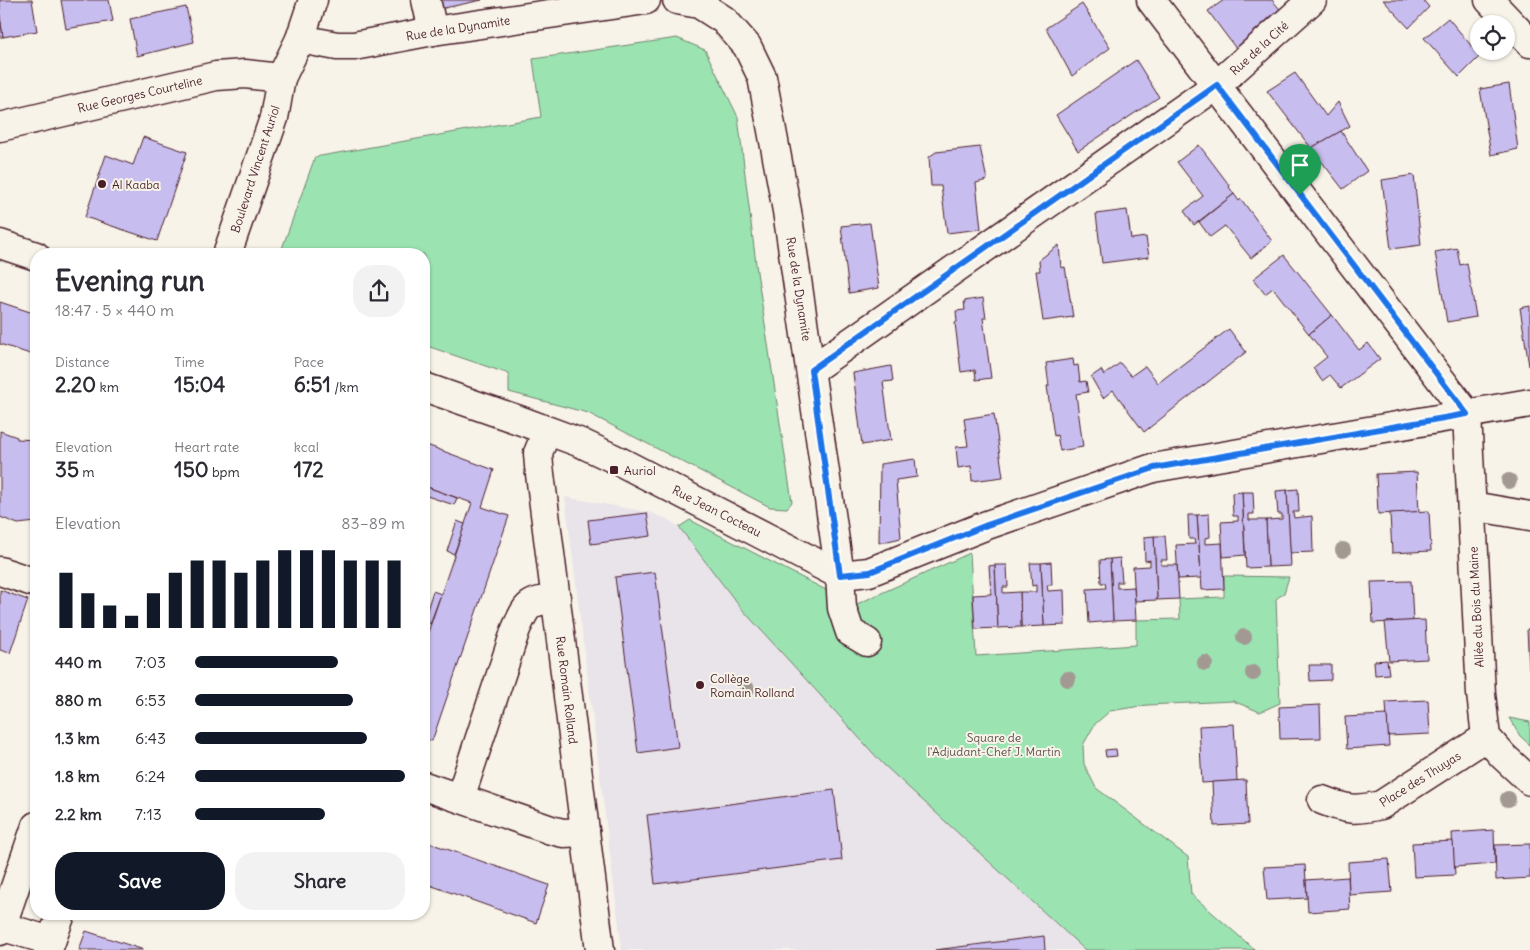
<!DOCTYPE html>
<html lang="en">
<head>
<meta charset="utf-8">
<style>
  body { margin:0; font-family:Delius,sans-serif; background:#f2f2f3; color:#2b2b33; height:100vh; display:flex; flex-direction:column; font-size:19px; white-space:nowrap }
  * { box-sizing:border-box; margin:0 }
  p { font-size:16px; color:#7c7c81 }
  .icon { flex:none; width:28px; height:28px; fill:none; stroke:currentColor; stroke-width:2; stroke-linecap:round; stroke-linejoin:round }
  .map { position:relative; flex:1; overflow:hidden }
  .panel { position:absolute; left:30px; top:248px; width:400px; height:672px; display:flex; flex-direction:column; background:#fff; border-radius:20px; box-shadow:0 1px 4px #0004 }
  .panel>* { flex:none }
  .fabs { position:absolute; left:1470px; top:15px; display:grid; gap:10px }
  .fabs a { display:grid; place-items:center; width:45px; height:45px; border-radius:50%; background:#fff; box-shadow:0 1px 4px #0004; font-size:25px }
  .pin { position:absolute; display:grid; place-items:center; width:42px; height:42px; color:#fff; margin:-51px -21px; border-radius:50% 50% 50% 0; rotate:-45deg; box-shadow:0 0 5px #0007 }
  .pin .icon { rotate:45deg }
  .round { display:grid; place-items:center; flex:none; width:52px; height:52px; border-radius:20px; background:#f2f2f3 }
  .summary { display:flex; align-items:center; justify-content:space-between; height:85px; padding:0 25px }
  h1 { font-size:28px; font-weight:800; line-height:38px }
  .figures { display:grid; grid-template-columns:repeat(3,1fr); gap:8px; height:85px; padding:5px 25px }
  .figures div { display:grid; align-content:center }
  .figures b { font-size:21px; font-weight:800 }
  .figures small { font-size:14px; font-weight:400 }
  .figures p { font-size:14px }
  .chart { height:140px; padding:10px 25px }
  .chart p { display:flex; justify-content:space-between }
  .chart svg { width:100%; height:90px; margin-top:5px; stroke:#111827; stroke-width:6 }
  .action { display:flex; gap:10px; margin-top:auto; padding:10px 25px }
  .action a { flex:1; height:58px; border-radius:20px; background:#111827; color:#fff; font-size:20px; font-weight:800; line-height:58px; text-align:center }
  .action a+a { background:#f2f2f3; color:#2b2b33 }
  ul { padding:0 25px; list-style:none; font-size:16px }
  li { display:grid; grid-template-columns:80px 60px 1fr; align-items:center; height:38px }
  li i { height:12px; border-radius:6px; background:#111827 }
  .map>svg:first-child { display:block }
</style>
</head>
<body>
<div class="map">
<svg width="1530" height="950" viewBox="0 0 1530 950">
  <rect width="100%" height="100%" fill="#f7f3e8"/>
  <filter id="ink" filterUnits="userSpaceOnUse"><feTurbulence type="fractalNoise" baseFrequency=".02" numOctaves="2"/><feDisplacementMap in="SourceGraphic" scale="10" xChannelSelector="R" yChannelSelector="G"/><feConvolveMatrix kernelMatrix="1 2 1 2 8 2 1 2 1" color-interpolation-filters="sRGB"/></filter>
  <g filter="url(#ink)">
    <polygon fill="#e9e3ea" points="565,497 648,512 665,518 679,527 740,607 883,764 1085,950 622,950"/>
    <g fill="#9be4b2" stroke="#72826e">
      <polygon points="677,38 705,50 738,117 757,272 792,502 787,508 770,507 588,413 509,392 509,374 424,345 424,254 280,254 315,157 541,117 533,59"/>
      <polygon points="690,520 855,605 970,553 976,656 1136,645 1136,620 1180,619 1179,599 1224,597 1224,576 1289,577 1284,593 1276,599 1280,703 1260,712 1233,701 1147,705 1110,711 1095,724 1083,745 1084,764 1096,788 1188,857 1191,894 1255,950 1085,950 883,764 740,607 679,527"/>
      <polygon points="1509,718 1530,722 1530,745 1520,736"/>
    </g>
    <g fill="#c8bdef" stroke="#4a1f2b">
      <polygon points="0,0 32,0 37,31 3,37 0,17"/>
      <polygon points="61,0 109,0 113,21 66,29"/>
      <polygon points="433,0 482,0 435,10"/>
      <polygon points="1224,0 1272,0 1284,14 1237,50 1208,11"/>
      <polygon points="1383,0 1423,0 1429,7 1409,28"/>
      <polygon points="1082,4 1110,48 1072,76 1046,28"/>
      <polygon points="186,7 194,42 137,56 130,19"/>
      <polygon points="0,17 3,37 0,37"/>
      <polygon points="1448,18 1480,56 1459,77 1424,38"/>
      <polygon points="1136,60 1159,97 1078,151 1056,115"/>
      <polygon points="1295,73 1326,116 1338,102 1350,126 1311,148 1267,91"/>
      <polygon points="1509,84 1518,149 1491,155 1480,89"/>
      <polygon points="1341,131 1367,171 1343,189 1311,148"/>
      <polygon points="143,137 187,152 157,241 85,217 106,155 133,165"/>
      <polygon points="1199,145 1230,186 1229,187 1234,194 1194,225 1184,211 1203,196 1177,162"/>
      <polygon points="980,147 987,180 976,183 981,229 947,233 941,186 931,186 929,157 936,152"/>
      <polygon points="1414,175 1421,245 1391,249 1382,180"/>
      <polygon points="1234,194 1239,201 1241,199 1272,241 1251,258 1225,226 1210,237 1199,222"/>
      <polygon points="1127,210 1131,239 1146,237 1149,257 1102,263 1096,214"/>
      <polygon points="870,223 879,288 849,293 841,226"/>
      <polygon points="1059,245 1061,268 1065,267 1073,317 1043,321 1036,271 1040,271 1039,260"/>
      <polygon points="1457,248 1460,265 1467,263 1476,317 1447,322 1435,252"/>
      <polygon points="1284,255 1332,315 1309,334 1273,288 1265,294 1253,279"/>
      <polygon points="983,298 986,318 983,318 991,378 976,380 975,370 961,372 955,323 957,322 956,311 965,310 964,301"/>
      <polygon points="0,302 36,314 36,356 0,344"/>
      <polygon points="1530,306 1530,365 1529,366 1520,308"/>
      <polygon points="1332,315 1359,350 1368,343 1380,359 1341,388 1330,375 1322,381 1313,368 1327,357 1309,334"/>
      <polygon points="1229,329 1246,352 1144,432 1113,390 1103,398 1091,377 1101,370 1104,375 1120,363 1131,376 1145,366 1158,383"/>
      <polygon points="1073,359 1074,366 1078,365 1080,382 1086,381 1088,392 1076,394 1083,447 1060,451 1057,435 1054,436 1047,386 1049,386 1046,363"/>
      <polygon points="891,366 893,381 883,382 891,440 862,445 853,373"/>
      <polygon points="994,414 1003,477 972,481 971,466 958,468 956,447 968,446 964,419"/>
      <polygon points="0,431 17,437 17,439 36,440 36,522 18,524 0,517"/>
      <polygon points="424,444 494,470 482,507 509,516 432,741 424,738 424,644 472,503 424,486"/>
      <polygon points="915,459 917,477 896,480 901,538 879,543 880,464"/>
      <polygon points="1417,472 1419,512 1378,514 1376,474"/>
      <polygon points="427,487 457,498 454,505 424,495"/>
      <polygon points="1298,489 1299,512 1293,512 1294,518 1312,516 1313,552 1290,553 1287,490"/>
      <polygon points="1287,490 1291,566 1268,567 1266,520 1282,519 1282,514 1278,514 1276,491"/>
      <polygon points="1242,492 1253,492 1254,514 1249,514 1249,520 1266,520 1268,567 1246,568"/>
      <polygon points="1242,492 1245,555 1223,557 1221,522 1238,521 1238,516 1233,516 1232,493"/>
      <polygon points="1429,511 1431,551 1392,553 1390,513"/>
      <polygon points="647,513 651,536 591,544 588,520"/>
      <polygon points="1209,514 1210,537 1205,538 1205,544 1222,543 1224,589 1202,590 1197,515"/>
      <polygon points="1188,515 1197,515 1201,578 1178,579 1176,545 1195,544 1194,539 1189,539"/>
      <polygon points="457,521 465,524 454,554 447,551"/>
      <polygon points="1154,536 1165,536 1167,560 1161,560 1161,565 1177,565 1179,599 1157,600"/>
      <polygon points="1154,536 1157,600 1135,601 1133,567 1150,566 1150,560 1145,561 1144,537"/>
      <polygon points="1120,558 1122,582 1117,582 1117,588 1134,587 1136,620 1113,621 1110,559"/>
      <polygon points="1110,559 1113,621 1089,623 1087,589 1106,588 1105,583 1101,583 1100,560"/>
      <polygon points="1051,562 1052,585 1047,585 1048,591 1064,590 1065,625 1044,626 1041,563"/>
      <polygon points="1030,563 1041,563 1044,626 1021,627 1020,592 1036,592 1036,585 1032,586"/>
      <polygon points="995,565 998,628 975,629 973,595 991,594 989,566"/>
      <polygon points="995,565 1007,565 1008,587 1003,587 1003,593 1020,592 1021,627 998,628"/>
      <polygon points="655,572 678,747 638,753 615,577"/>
      <polygon points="1411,581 1413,621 1373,623 1371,582"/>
      <polygon points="0,590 28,600 10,653 0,650"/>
      <polygon points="433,591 441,594 430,624 424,621 424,619"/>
      <polygon points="1425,620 1427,659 1389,661 1385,622"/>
      <polygon points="1527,629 1530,629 1530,669 1529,669"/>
      <polygon points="1387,660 1389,674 1375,675 1374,661"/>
      <polygon points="1309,665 1331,665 1331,680 1310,681"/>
      <polygon points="1428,700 1430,734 1388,736 1386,702"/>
      <polygon points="1320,705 1321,738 1280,739 1279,707"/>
      <polygon points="1387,715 1389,746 1347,749 1345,717"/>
      <polygon points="1234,724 1237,781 1202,783 1199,726"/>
      <polygon points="1116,749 1117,756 1106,757 1105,750"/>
      <polygon points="1246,780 1248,824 1214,826 1212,782"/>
      <polygon points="834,790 842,860 655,884 647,815"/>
      <polygon points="1494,830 1495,864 1454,867 1452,833"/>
      <polygon points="424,841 549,885 536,923 424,883"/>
      <polygon points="1453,841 1455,875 1414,877 1412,843"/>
      <polygon points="1530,844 1530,878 1496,880 1495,845"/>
      <polygon points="1389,859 1392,892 1349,895 1348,862"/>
      <polygon points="1305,865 1307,898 1267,900 1264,867"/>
      <polygon points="1348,877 1350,909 1308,912 1306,880"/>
      <polygon points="86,931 144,950 79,950"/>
      <polygon points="1044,936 1045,950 935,950"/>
    </g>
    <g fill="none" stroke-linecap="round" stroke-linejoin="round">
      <defs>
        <g id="minor">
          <polyline points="426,0 433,31"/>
          <polyline points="677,0 699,4 724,20 747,46 762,77 787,211 840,575 842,608 850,632 867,642"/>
          <polyline points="1151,0 1467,414 1481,694 1486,737 1503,756 1530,781"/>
          <polyline points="1489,0 1530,43"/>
          <polyline points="300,39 337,46 354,46 433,31 646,0"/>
          <polyline points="0,127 216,76 245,74 281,78"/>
          <polyline points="0,244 36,256"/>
          <polyline points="227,254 274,118 281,78 300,39 313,0"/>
          <polyline points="811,370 1217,85 1312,0"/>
          <polyline points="424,387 519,420 581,443 619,461 840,575 869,572 987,525 1153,468 1530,403"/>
          <polyline points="547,431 538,453 539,466 600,950"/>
          <polyline points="1472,506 1530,516"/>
          <polyline points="0,571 36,583"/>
          <polyline points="424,786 551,830 563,833 585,832"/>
          <path d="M460,798L516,629C528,603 527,603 556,598"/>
          <path d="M1322,800C1347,810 1355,811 1381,805L1486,737"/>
          <polyline points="0,926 51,941"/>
          <polyline points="0,931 36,826"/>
          <polyline points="48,950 61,914"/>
        </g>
      </defs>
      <use href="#minor" stroke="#4a1f2b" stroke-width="31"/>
      <use href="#minor" stroke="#f7f3e8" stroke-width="28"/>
    </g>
    <g fill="#a39993">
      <circle cx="1509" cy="481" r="8"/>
      <circle cx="1343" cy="550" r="8"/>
      <circle cx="1244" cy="637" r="8"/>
      <circle cx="1205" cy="663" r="8"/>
      <circle cx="1253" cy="673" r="8"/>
      <circle cx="1068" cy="679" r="8"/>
      <circle cx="747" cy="689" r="8"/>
      <circle cx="1508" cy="799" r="8"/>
    </g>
  </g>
  <g fill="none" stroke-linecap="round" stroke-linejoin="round" filter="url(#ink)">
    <defs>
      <polygon id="route" points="1217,85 1467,414 1154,468 987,525 870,572 840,575 811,370"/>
    </defs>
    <use href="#route" stroke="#fff" stroke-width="10"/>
    <use href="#route" stroke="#1a73e8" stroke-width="6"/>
  </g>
  <g fill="#4a1f2b" stroke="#f7f3e8" stroke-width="2">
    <circle cx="102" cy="184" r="5"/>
    <rect x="609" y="465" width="10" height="10" rx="2.5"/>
    <circle cx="700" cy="685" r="5"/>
  </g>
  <g text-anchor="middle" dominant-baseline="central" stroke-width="4" stroke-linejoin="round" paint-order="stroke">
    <g font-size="12" fill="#4a1f2b" stroke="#f7f3e8">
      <text transform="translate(458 28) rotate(-9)">Rue de la Dynamite</text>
      <text transform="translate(1259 48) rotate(-42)">Rue de la Cité</text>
      <text transform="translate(140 94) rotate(-13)">Rue Georges Courteline</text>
      <text transform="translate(255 169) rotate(-72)">Boulevard Vincent Auriol</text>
      <text transform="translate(799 289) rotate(81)">Rue de la Dynamite</text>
      <text transform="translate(717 511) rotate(27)">Rue Jean Cocteau</text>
      <text transform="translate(1476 607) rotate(-93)">Allée du Bois du Maine</text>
      <text transform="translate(567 690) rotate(83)">Rue Romain Rolland</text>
      <text transform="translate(1420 779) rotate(-32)">Place des Thuyas</text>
    </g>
    <g font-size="12" fill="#4a1f2b" stroke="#f7f3e8" text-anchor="start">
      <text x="112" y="184">Al Kaaba</text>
      <text x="624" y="470">Auriol</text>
      <text x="710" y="678">Collège<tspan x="710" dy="14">Romain Rolland</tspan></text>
    </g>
    <g font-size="12" fill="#5e504d" stroke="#f7f3e8">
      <text x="994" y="737">Square de<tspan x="994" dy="14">l'Adjudant-Chef J. Martin</tspan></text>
    </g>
  </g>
</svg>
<div class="fabs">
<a><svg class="icon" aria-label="locate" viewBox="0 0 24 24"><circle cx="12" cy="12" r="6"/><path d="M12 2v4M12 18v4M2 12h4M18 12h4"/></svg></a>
</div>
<div class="pin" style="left:1300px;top:195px;background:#1e9e55"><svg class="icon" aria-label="arrive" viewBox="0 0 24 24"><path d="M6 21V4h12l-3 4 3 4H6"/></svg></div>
<section class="panel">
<div class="summary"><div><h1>Evening run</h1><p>18:47 · 5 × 440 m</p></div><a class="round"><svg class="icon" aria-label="share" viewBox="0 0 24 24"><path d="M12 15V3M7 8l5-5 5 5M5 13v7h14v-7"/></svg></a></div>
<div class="figures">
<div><p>Distance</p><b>2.20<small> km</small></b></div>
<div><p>Time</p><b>15:04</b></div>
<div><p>Pace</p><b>6:51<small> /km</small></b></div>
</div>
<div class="figures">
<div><p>Elevation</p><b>35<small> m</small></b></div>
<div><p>Heart rate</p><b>150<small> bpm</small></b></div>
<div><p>kcal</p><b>172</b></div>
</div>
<div class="chart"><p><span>Elevation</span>83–89 m</p>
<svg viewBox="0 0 160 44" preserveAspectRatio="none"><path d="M5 44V17M15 44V27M25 44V33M35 44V38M45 44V27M55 44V17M65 44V11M75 44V11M85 44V17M95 44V11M105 44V6M115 44V6M125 44V6M135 44V11M145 44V11M155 44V11"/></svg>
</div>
<ul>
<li><b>440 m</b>7:03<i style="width:68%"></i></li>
<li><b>880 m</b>6:53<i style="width:75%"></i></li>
<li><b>1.3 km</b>6:43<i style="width:82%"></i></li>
<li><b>1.8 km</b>6:24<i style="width:100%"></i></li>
<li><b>2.2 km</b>7:13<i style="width:62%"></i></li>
</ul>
<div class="action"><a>Save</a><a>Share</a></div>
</section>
</div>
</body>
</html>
